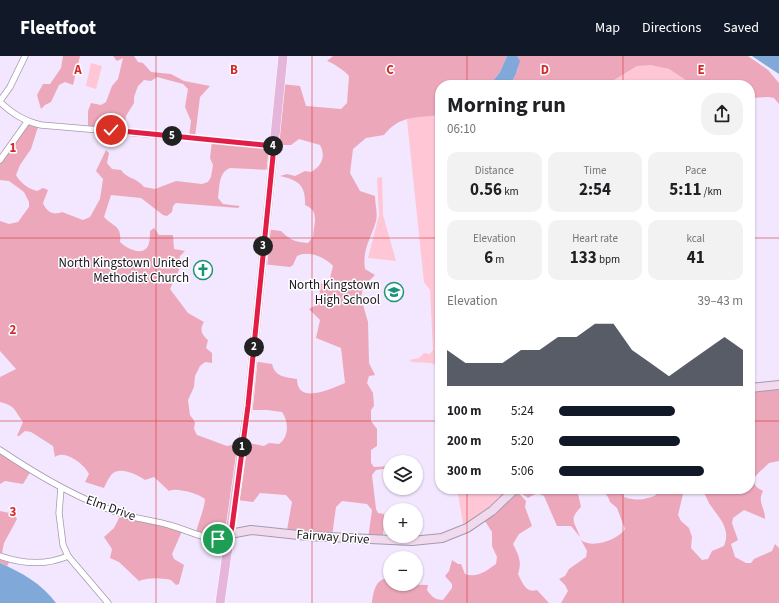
<!DOCTYPE html>
<html lang="en">
<head>
<meta charset="utf-8">
<style>
  body { margin:0; font-family:"Source Sans 3",sans-serif; background:#f2f2f2; color:#202124; height:100vh; display:flex; flex-direction:column; font-size:15px; white-space:nowrap }
  * { box-sizing:border-box; margin:0 }
  p { font-size:13px; color:#757577 }
  .icon { flex:none; width:22px; height:22px; fill:none; stroke:currentColor; stroke-width:2; stroke-linecap:round; stroke-linejoin:round }
  .map { position:relative; flex:1; overflow:hidden }
  .drawer { position:absolute; left:435px; top:24px; width:320px; height:414px; display:flex; flex-direction:column; background:#fff; border-radius:16px; box-shadow:0 1px 3px #0004 }
  .drawer>* { flex:none }
  .tools { position:absolute; left:383px; top:399px; display:grid; gap:8px }
  .tools a { display:grid; place-items:center; width:40px; height:40px; border-radius:50%; background:#fff; box-shadow:0 1px 3px #0004; font-size:20px }
  .pin { position:absolute; display:grid; place-items:center; width:34px; height:34px; color:#fff; margin:-17px; border:2px solid #fff; border-radius:50%; box-shadow:0 1px 4px #0007 }
  .km { position:absolute; width:20px; height:20px; margin:-10px; border-radius:50%; background:#222; color:#fff; font-size:11px; line-height:20px; text-align:center }
  .round { display:grid; place-items:center; flex:none; width:42px; height:42px; border-radius:16px; background:#f2f2f2 }
  .summary { display:flex; align-items:center; justify-content:space-between; height:68px; padding:0 12px }
  h1 { font-size:22px; font-weight:700; line-height:30px }
  .stats { display:grid; grid-template-columns:repeat(3,1fr); gap:6px; height:68px; padding:4px 12px }
  .stats div { display:grid; align-content:center; border-radius:10px; background:#f2f2f2; text-align:center }
  .stats b { font-size:17px; font-weight:700 }
  .stats small { font-size:11px; font-weight:400 }
  .stats p { font-size:11px }
  .chart { height:112px; padding:8px 12px }
  .chart p { display:flex; justify-content:space-between }
  .chart svg { width:100%; height:72px; margin-top:4px; fill:#111827; opacity:.7 }
  ul { padding:0 12px; list-style:none; font-size:13px }
  li { display:grid; grid-template-columns:64px 48px 1fr; align-items:center; height:30px }
  li i { height:10px; border-radius:5px; background:#111827 }
  header { display:flex; align-items:center; gap:24px; box-sizing:border-box; height:56px; padding:0 20px; background:#111827; color:#fff }
  header strong { font-size:19px }
  nav { display:flex; gap:22px; margin-inline-start:auto; font-size:14px }
  .map>svg:first-child { display:block }
</style>
</head>
<body>
<header>
<strong>Fleetfoot</strong>
<nav><a>Map</a><a>Directions</a><a>Saved</a></nav>
</header>
<div class="map">
<svg width="779" height="547" viewBox="0 0 779 547">
  <rect width="100%" height="100%" fill="#f2e7fe"/>
  <g fill="#ffc6d5">
    <polygon points="91,7 102,10 96,33 86,30"/>
    <polygon points="651,8 669,13 693,29 606,29 637,10"/>
    <path d="M440,59V306L435,309L431,307L412,306L409,304L419,302L424,297L430,298L433,294L430,234L424,226L407,64C411,59 432,60 440,59Z"/>
    <polygon points="382,121 383,159 396,205 368,202 379,159 377,122"/>
    <polygon points="457,433 516,433 464,473"/>
  </g>
  <g fill="#eda7bb">
    <polygon points="63,0 80,0 73,29 65,26 59,29 51,46 45,49 41,53 37,39 43,28 50,28 61,12"/>
    <polygon points="113,0 134,0 138,6 143,7 151,16 171,18 184,25 210,30 200,41 195,81 189,81 191,65 185,51 188,33 183,28 157,21 151,25 144,24 138,30 134,41 134,47 126,60 124,74 88,73 88,55 91,47 101,49 106,46 112,30 118,23 123,2 117,5"/>
    <path d="M333,0H507L500,16L490,29H440V59C416,62 400,59 384,79L366,82L353,93L350,117L360,135L375,140C375,148 378,158 376,165C371,183 362,193 365,213L375,219L363,231L361,242L368,266L369,307L375,319L369,320L367,327L373,337L374,350L371,354V365L377,373V390L371,394V407L374,411L390,410V412L376,414L372,419L376,453L378,457L384,458L383,484L368,483L372,454L367,448L342,445L336,451L332,480L287,474L292,446L286,439L260,437L253,446L237,444L228,483L196,476C199,464 204,455 205,443C199,438 176,431 169,435L154,421L145,424C138,419 120,410 112,418C109,421 106,428 104,432L85,426L89,418C85,409 65,393 55,401L53,390L31,376L25,375L19,380H17L23,366C14,354 16,350 0,346V321L16,313L0,295V165L9,168L18,166L29,151V146L24,136L9,125L0,124V104L27,67L38,71L31,93L20,109L16,119C20,127 29,133 37,135L43,132L48,134L43,147C46,155 53,160 62,156L83,164L90,161L100,143L103,123L96,115L106,94L109,97L107,107L112,113L121,114C127,123 136,121 144,131L155,133L176,125L202,128L208,126L211,121L213,109L210,102L212,85L271,91L270,114L230,112C218,117 220,130 218,142L223,148L240,150L238,152L176,147L173,150L172,156L167,160L163,159L141,142L111,139L104,161C113,171 122,169 120,186C126,192 142,201 148,190C150,186 150,179 150,175L154,172L159,179H173L174,193L185,195L180,200L179,214L170,233L188,257L204,266C199,274 202,279 208,284L206,292L212,297V307L205,306L200,310L195,320L194,331L188,344L190,359L195,366L194,373L197,379L227,390L243,386L264,390L269,387L279,388C289,381 289,366 282,356L267,354H249L253,305L272,308C275,321 285,321 297,323C297,349 331,333 345,327L341,292L316,282L320,264L309,253L318,248L320,236L317,230L319,227L324,228L329,226L333,210C325,201 308,194 297,200L293,209L290,211L262,208L265,173L281,175C290,184 295,186 308,187L313,181C314,167 320,155 305,149C306,129 298,124 280,120L287,118L295,120L305,115L311,116C322,110 326,100 320,89L299,83L291,89H274L281,28L300,30L306,50L341,53L347,47L349,20C345,15 333,7 327,5Z"/>
    <path d="M517,0H748L768,14L779,27V48L774,42L769,41L750,42V29H693L669,13L651,9L637,10L606,29H510C515,20 522,10 517,0Z"/>
    <path d="M779,330V405L769,407C761,416 743,425 763,435C757,446 765,451 765,463L744,454L733,462L732,467L738,484L731,488L735,501L746,507H751L754,503L772,495L775,488L779,492V547H561L568,535L565,529L559,523L565,520L569,513L586,501L587,495L581,484C592,493 618,484 625,473L617,452L610,446L608,441L602,433H622L624,441C634,445 646,444 656,439L659,433H686L684,434L678,459L681,465L689,472L692,481L691,492L702,504L708,503L712,495L724,490C731,473 720,463 711,450C707,445 706,438 701,433H750V333Z"/>
    <polygon points="0,391 32,413 23,428 5,425 0,428"/>
    <path d="M516,433H577L581,451C568,464 575,466 580,481L571,470H557L544,440L537,437L528,442L516,434L526,445L525,451L532,470L519,478L513,488C519,500 522,506 518,518C522,526 526,538 537,534L549,547H372C373,536 376,521 390,522V528L428,529L427,534C431,540 435,544 443,544L452,532V528L445,520L449,515L452,504L458,508H461L465,518C478,522 486,515 496,508L497,501L492,490V476L483,462Z"/>
    <polygon points="0,455 14,458 17,463 4,487 2,497 5,502 10,505 7,510 0,507"/>
    <path d="M121,458L183,473L172,498L174,503L184,509L179,528L176,529L171,524C162,522 148,521 139,525L119,506L110,502L112,493L104,481L114,472Z"/>
  </g>
  <g fill="#80a9da">
    <polygon points="507,0 517,0 520,5 516,18 510,29 490,29 500,16"/>
    <polygon points="752,0 779,0 779,18"/>
    <path d="M0,507C21,516 42,528 56,547H0Z"/>
  </g>
  <g fill="none" stroke-linecap="round" stroke-linejoin="round">
    <defs>
      <g id="street">
        <polyline points="0,45 10,31 25,0"/>
        <path d="M0,46C13,58 24,65 41,69L193,82L273,90"/>
        <polyline points="0,104 27,66"/>
        <path d="M0,394C37,419 76,442 119,457C135,463 153,464 169,469C190,474 210,489 230,478"/>
        <polyline points="61,432 59,457 63,489 68,500 108,547"/>
        <path d="M0,500C23,508 45,510 68,500"/>
      </g>
      <g id="secondary">
        <polyline points="750,332 779,329"/>
        <polyline points="230,478 251,474 308,480 412,485 442,482 467,472 492,455 515,433"/>
      </g>
      <polyline id="primary" points="220,547 248,350 283,0"/>
    </defs>
    <use href="#street" stroke="#a49aaf" stroke-width="7"/>
    <use href="#secondary" stroke="#a49aaf" stroke-width="10"/>
    <use href="#primary" stroke="#fff" stroke-width="10"/>
    <use href="#street" stroke="#fff" stroke-width="5.5"/>
    <use href="#secondary" stroke="#f2daee" stroke-width="8"/>
    <use href="#primary" stroke="#e5b5dc" stroke-width="9"/>
  </g>
  <g fill="none" stroke-linecap="round" stroke-linejoin="round">
    <defs>
      <polyline id="route" points="111,74 274,90 248,350 232,471 230,478 218,483"/>
    </defs>
    <use href="#route" stroke="#fff" stroke-width="8"/>
    <use href="#route" stroke="#e11d48" stroke-width="5"/>
  </g>
  <path fill="none" stroke="#d62828" stroke-width="1" stroke-opacity="0.55" d="M156,0V547M312,0V547M467,0V29M623,0V29M0,182H440M750,182H779M0,365H440M750,365H779M467,433V547M623,433V547"/>
  <defs>
    <symbol id="church-ring" viewBox="-11 -11 22 22"><circle r="9.5" fill="#fff" stroke="#1c9378" stroke-width="1.5"/><path d="M-1.2-6h2.4v3.5h3.3v2.4h-3.3V6h-2.4V-.1h-3.3v-2.4h3.3Z" fill="#1c9378"/></symbol>
    <symbol id="school-ring" viewBox="-11 -11 22 22"><circle r="9.5" fill="#fff" stroke="#1c9378" stroke-width="1.5"/><path d="M0-5L7-2L0 1L-7-2ZM-4 1L0 2.5L4 1V4Q0 6-4 4Z" fill="#1c9378"/></symbol>
  </defs>
  <g fill-rule="evenodd">
    <use href="#church-ring" x="192" y="203" width="22" height="22"/>
    <use href="#school-ring" x="383" y="225" width="22" height="22"/>
  </g>
  <g text-anchor="middle" dominant-baseline="central" stroke-width="3" stroke-linejoin="round" paint-order="stroke">
    <g font-size="13" fill="#19151d" stroke="#fff" text-anchor="end">
      <text x="189" y="207">North Kingstown United<tspan x="189" dy="15">Methodist Church</tspan></text>
      <text x="380" y="229">North Kingstown<tspan x="380" dy="15">High School</tspan></text>
    </g>
    <g font-size="13" fill="#19151d" stroke="#fff">
      <text transform="translate(111 452) rotate(20)">Elm Drive</text>
      <text transform="translate(333 481) rotate(4)">Fairway Drive</text>
    </g>
  </g>
  <g font-size="13" text-anchor="middle" font-weight="bold" fill="#d62828" stroke="#fff" stroke-width="3" stroke-linejoin="round" paint-order="stroke">
    <text x="78" y="18">A</text>
    <text x="234" y="18">B</text>
    <text x="390" y="18">C</text>
    <text x="545" y="18">D</text>
    <text x="701" y="18">E</text>
    <text x="13" y="96">1</text>
    <text x="13" y="278">2</text>
    <text x="13" y="460">3</text>
  </g>
</svg>
<div class="tools">
<a><svg class="icon" aria-label="layers" viewBox="0 0 24 24"><path d="M12 4l9 5-9 5-9-5zM3 14l9 5 9-5"/></svg></a>
<a>+</a>
<a>−</a>
</div>
<div class="pin" style="left:218px;top:483px;background:#1e9e55"><svg class="icon" aria-label="arrive" viewBox="0 0 24 24"><path d="M6 21V4h12l-3 4 3 4H6"/></svg></div>
<div class="pin" style="left:111px;top:74px;background:#d93025"><svg class="icon" aria-label="check" viewBox="0 0 24 24"><path d="M5 12l5 5 9-10"/></svg></div>
<b class="km" style="left:242px;top:391px">1</b>
<b class="km" style="left:254px;top:291px">2</b>
<b class="km" style="left:263px;top:190px">3</b>
<b class="km" style="left:273px;top:90px">4</b>
<b class="km" style="left:172px;top:80px">5</b>
<section class="drawer">
<div class="summary"><div><h1>Morning run</h1><p>06:10</p></div><a class="round"><svg class="icon" aria-label="share" viewBox="0 0 24 24"><path d="M12 15V3M7 8l5-5 5 5M5 13v7h14v-7"/></svg></a></div>
<div class="stats">
<div><p>Distance</p><b>0.56<small> km</small></b></div>
<div><p>Time</p><b>2:54</b></div>
<div><p>Pace</p><b>5:11<small> /km</small></b></div>
</div>
<div class="stats">
<div><p>Elevation</p><b>6<small> m</small></b></div>
<div><p>Heart rate</p><b>133<small> bpm</small></b></div>
<div><p>kcal</p><b>41</b></div>
</div>
<div class="chart"><p><span>Elevation</span>39–43 m</p>
<svg viewBox="0 0 160 44" preserveAspectRatio="none"><path d="M0 44V22L10 30L20 30L30 30L40 22L50 22L60 14L70 14L80 6L90 6L100 22L110 30L120 38L130 30L140 22L150 14L160 22V44z"/></svg>
</div>
<ul>
<li><b>100 m</b>5:24<i style="width:63%"></i></li>
<li><b>200 m</b>5:20<i style="width:66%"></i></li>
<li><b>300 m</b>5:06<i style="width:79%"></i></li>
</ul>
</section>
</div>
</body>
</html>
